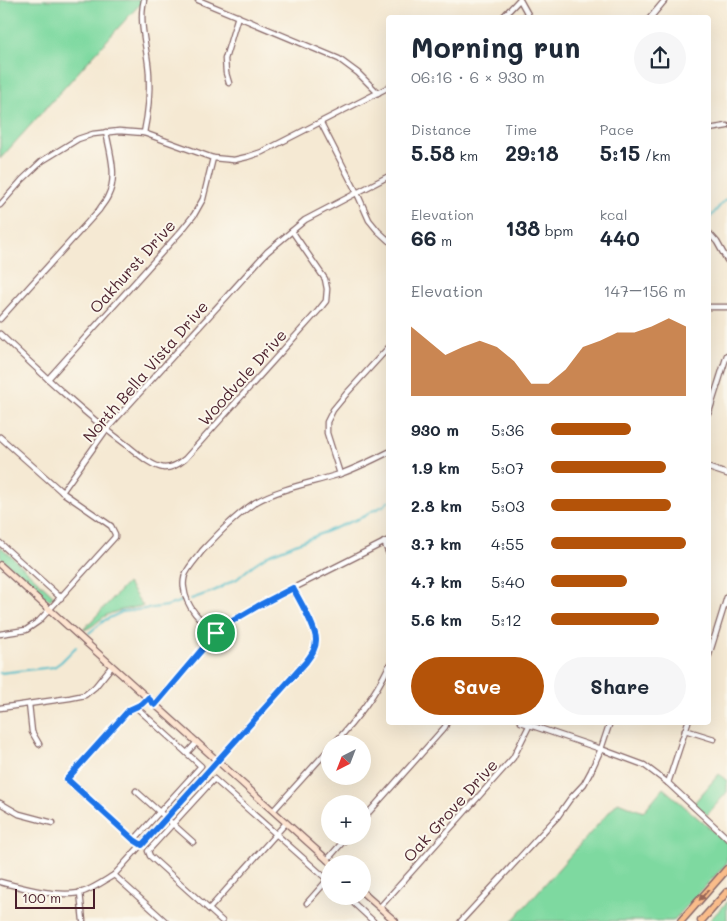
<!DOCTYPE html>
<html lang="en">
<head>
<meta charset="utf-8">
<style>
  body { margin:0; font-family:Mali,sans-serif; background:#f6f6f7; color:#1f2937; height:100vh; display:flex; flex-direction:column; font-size:19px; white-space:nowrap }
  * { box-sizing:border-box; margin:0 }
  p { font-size:16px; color:#747a83 }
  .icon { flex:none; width:28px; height:28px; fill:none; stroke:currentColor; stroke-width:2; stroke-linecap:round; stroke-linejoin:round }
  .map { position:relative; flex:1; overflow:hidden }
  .side { position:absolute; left:386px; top:15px; width:325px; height:710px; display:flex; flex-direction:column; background:#fff; border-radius:5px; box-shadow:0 5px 20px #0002 }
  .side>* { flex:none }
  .needle { width:32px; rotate:222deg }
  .fabs { position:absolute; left:321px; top:735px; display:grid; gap:10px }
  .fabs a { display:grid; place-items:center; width:50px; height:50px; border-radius:50%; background:#fff; box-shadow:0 5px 20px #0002; font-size:25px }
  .scale { position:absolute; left:15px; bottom:12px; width:80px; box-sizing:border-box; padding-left:5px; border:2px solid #4a1f2b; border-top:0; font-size:14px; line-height:18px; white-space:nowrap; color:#4a1f2b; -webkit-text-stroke:4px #fbf7ec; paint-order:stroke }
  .pin { position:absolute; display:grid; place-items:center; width:42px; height:42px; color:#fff; margin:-21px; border:2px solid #fff; border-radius:50%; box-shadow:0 1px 5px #0007 }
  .round { display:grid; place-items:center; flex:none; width:52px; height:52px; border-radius:26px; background:#f6f6f7 }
  .head { display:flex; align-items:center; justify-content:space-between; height:85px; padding:0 25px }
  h1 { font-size:28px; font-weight:700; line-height:38px }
  .figures { display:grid; grid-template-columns:repeat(3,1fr); gap:8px; height:85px; padding:5px 25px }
  .figures div { display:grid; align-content:center }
  .figures b { font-size:21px; font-weight:700 }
  .figures small { font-size:14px; font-weight:400 }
  .figures p { font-size:14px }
  .chart { height:140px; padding:10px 25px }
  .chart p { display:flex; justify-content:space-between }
  .chart svg { width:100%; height:90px; margin-top:5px; fill:#b45309; opacity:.7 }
  .button { display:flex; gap:10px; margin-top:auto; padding:10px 25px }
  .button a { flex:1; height:58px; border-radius:30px; background:#b45309; color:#fff; font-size:20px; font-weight:700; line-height:58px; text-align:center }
  .button a+a { background:#f6f6f7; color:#1f2937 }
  ul { padding:0 25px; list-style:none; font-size:16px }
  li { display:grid; grid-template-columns:80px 60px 1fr; align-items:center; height:38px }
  li i { height:12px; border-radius:6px; background:#b45309 }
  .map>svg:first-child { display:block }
</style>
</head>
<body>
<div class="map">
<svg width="727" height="921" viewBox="0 0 727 921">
  <rect width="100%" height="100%" fill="#fbf7ec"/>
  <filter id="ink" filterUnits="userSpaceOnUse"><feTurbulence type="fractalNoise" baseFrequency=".02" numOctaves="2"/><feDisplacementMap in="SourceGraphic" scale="10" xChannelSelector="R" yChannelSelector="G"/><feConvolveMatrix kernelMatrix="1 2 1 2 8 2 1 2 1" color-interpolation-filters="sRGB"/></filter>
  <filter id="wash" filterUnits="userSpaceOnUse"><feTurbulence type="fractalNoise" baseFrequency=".0096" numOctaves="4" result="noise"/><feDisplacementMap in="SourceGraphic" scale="20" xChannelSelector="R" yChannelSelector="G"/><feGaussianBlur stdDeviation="1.12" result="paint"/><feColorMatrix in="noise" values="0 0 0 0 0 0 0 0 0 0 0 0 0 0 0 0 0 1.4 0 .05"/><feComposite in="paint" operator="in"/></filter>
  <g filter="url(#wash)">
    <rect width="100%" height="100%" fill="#f5e9d3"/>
    <g fill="#7ed9a0" stroke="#647c66">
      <polygon points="0,0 141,0 141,3 128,17 0,159"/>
      <path d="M0,546L52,594L53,596C52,600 49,600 46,598L0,557Z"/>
      <path d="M127,583L143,606C132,608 118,610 107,615C98,620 93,628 83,630Z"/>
      <polygon points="719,774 727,781 727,792 707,815 694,803"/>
      <polygon points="663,788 727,843 727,863 673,921 512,921 618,802 643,812"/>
      <polygon points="727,902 727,921 709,921"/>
    </g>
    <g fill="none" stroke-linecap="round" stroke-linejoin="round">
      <g stroke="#50bdc9" stroke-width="2">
        <polyline points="709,219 723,202 727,199"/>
        <polyline points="191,599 214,591 234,580 237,579 253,565 268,555 365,516 372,511 375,510 383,506 389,501"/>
        <polyline points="89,633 105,620 122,612 167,606 182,601"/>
        <polyline points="0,673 54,667 61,662 76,647"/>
      </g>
    </g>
  </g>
  <g filter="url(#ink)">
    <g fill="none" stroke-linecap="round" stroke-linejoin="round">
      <defs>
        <g id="street">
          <path d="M144,0C138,24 148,50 149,74C150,94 148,114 144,133"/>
          <polyline points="198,0 339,59 358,73 378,93"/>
          <polyline points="520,0 530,18"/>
          <polyline points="502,18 519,0"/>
          <polyline points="650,18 665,0"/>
          <polyline points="229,83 226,73 225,59 238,16"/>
          <polyline points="321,123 357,193 369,220 378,231 389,241"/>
          <polyline points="709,129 727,126"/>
          <polyline points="0,205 22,180 42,161 78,139 93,134 119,131 144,133 213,158 234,160 247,157 262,152 389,87"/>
          <polyline points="709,233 717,242 727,260"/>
          <polyline points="709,307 727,307"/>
          <path d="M0,319L99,210C102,205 106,201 108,196C118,177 110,152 106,132"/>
          <path d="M0,334C41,373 82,412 128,446C138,454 151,466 164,468C172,468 179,464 185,459L318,311L326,301L327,289L325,279L292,231"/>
          <polyline points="48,379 182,230 194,215 203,199 213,158"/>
          <polyline points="709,412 727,355"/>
          <polyline points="0,437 62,492"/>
          <polyline points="709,468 727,474"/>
          <polyline points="340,474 327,433 327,422 333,410 347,393 389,347"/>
          <polyline points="384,542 389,554"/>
          <polyline points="0,543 61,598"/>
          <path d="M216,633C201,621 186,608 184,588C183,584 184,576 186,573C190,565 197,558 202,551C218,534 236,515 256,502C281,488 312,483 340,474C357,468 373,460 389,452"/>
          <polyline points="0,634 26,630 39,621 115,537 115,534 111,526 62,492 106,430 267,252 305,220 389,176"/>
          <polyline points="709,655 727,597"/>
          <polyline points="29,704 32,732 39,744"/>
          <polyline points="155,705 216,633 229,623 258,606 389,540"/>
          <polyline points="0,708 70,698 85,695 95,687 112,666"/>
          <polyline points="521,722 601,749 644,765 668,783 727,838"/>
          <polyline points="685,730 714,739"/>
          <path d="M334,744C357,718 374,697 389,666"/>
          <polyline points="187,753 197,742"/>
          <polyline points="668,783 688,722"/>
          <polyline points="136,791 193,842"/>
          <polyline points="0,803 19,814 53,823"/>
          <polyline points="273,811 330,748"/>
          <polyline points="362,820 445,727 447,722"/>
          <polyline points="134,840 201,766 137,708"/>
          <polyline points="141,845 134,840 67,779 129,710 142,705 148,698"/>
          <polyline points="327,860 348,836"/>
          <polyline points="114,875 165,921"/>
          <path d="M0,882C25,888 53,897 79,893C90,891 104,881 114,875L306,662C311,655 316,649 316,640C316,627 299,600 293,588"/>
          <polyline points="80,892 83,921"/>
          <polyline points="346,896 373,921"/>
          <polyline points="307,903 330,877"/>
          <polyline points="380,907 513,758 530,724"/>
          <polyline points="209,909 286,823"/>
          <polyline points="222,921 150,856 148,851 214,779 330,882"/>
          <polyline points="461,921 558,816 570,799 584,784 591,771 601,749 610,722"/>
        </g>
        <g id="secondary">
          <polyline points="0,565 332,864"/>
          <polyline points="362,892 395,921"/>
        </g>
        <g id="primary">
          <polyline points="681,921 727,869"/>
          <polyline points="701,921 727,892"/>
        </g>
      </defs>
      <use href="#street" stroke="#866666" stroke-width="7"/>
      <use href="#secondary" stroke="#866666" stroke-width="8"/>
      <use href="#primary" stroke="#866666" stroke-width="9"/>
      <use href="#street" stroke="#fff" stroke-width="4.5"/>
      <use href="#secondary" stroke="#fde4d0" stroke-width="5.5"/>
      <use href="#primary" stroke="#f9bc8a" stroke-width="6"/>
    </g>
    <defs><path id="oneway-solid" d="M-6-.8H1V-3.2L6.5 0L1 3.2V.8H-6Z" transform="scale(1.25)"/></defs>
    <use fill="#996656" href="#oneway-solid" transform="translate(704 895) rotate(132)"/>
  </g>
  <g fill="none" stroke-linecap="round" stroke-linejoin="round" filter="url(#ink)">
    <defs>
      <path id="route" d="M293,588C299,600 316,627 316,640C316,649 311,655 306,662L142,845L134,840L67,779L129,710L142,704L148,698L155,705L216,633L229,623L258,606Z"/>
    </defs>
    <use href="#route" stroke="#fff" stroke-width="10"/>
    <use href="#route" stroke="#1a73e8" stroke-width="6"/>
  </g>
  <g text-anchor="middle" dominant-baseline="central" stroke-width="4" stroke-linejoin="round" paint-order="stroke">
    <g font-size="16" fill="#4a1f2b" stroke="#fbf7ec">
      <text transform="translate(132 266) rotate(-48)">Oakhurst Drive</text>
      <text transform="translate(145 371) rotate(-49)">North Bella Vista Drive</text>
      <text transform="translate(242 377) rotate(-48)">Woodvale Drive</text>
      <text transform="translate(450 810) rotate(-48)">Oak Grove Drive</text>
    </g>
  </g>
</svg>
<div class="fabs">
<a><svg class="needle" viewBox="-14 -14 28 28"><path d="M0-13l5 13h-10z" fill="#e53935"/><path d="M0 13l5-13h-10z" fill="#747a83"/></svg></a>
<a>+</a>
<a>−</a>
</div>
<div class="scale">100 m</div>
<div class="pin" style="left:216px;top:633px;background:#1e9e55"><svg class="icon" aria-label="arrive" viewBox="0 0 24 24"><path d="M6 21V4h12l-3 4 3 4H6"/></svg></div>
<section class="side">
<div class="head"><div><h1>Morning run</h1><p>06:16 · 6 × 930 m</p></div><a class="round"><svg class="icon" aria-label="share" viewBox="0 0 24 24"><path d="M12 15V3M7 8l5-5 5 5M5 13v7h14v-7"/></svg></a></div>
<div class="figures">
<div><p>Distance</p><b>5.58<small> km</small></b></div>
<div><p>Time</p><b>29:18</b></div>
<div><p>Pace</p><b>5:15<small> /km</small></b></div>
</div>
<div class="figures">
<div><p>Elevation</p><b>66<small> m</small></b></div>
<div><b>138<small> bpm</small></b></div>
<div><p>kcal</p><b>440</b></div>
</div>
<div class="chart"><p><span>Elevation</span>147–156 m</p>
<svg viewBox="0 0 160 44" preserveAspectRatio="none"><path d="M0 44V10L10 17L20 24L30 20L40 17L50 20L60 27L70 38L80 38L90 31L100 20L110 17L120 13L130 13L140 10L150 6L160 10V44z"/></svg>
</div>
<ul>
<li><b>930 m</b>5:36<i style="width:59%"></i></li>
<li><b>1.9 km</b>5:07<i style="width:85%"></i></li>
<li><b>2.8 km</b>5:03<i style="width:89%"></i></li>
<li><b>3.7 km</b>4:55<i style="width:100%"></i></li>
<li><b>4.7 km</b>5:40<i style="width:56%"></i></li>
<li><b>5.6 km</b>5:12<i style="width:80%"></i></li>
</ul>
<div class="button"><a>Save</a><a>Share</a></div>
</section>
</div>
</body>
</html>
